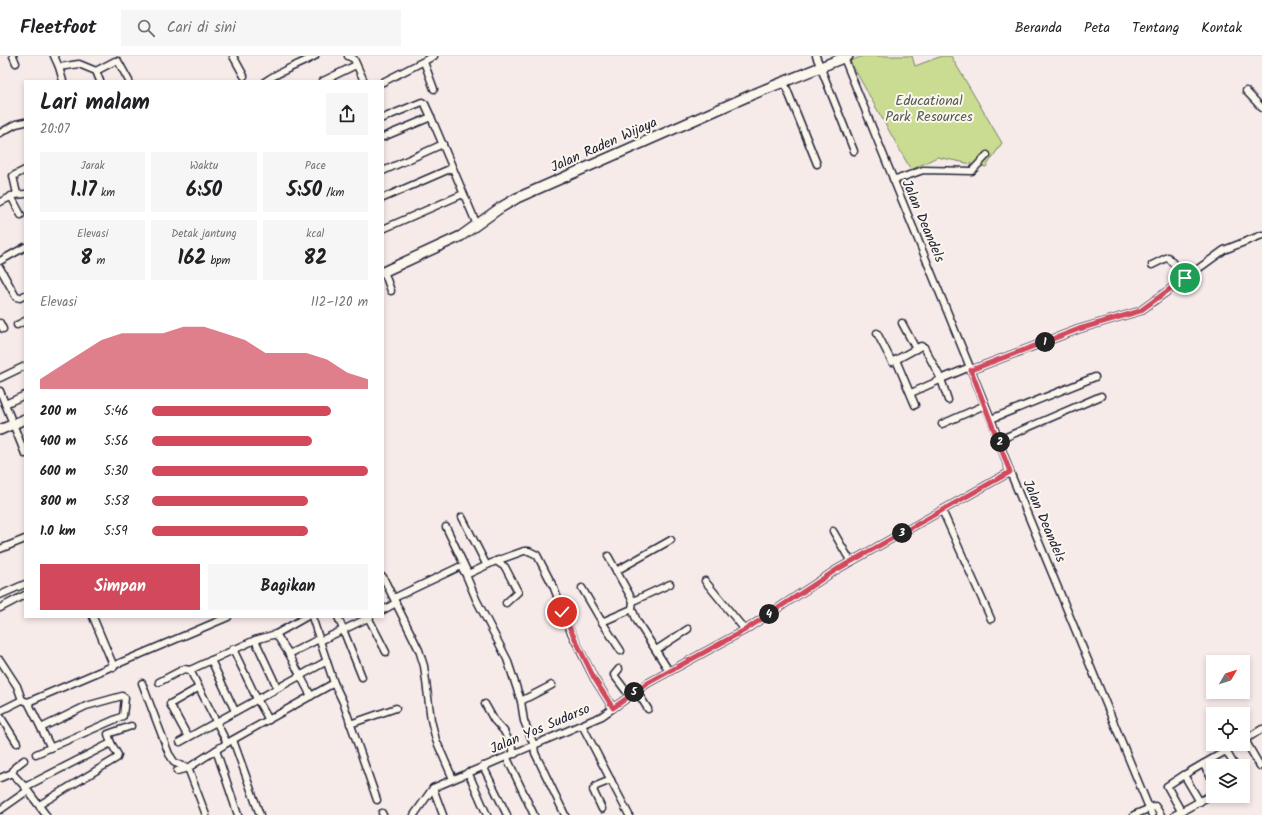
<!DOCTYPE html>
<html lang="id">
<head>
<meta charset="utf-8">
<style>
  body { margin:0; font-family:Kalam,sans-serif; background:#f6f6f6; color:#202124; height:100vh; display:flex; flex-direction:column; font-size:15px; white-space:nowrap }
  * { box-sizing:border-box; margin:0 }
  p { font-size:13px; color:#757577 }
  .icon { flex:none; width:22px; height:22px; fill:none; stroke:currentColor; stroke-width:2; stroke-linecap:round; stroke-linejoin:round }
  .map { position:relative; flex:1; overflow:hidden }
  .side { position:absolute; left:24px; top:24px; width:360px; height:538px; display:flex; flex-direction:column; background:#fff; border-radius:0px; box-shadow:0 2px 6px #0003 }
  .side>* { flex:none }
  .needle { width:26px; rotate:51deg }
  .buttons { position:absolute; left:1206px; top:599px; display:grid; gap:8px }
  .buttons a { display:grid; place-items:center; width:44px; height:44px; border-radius:0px; background:#fff; box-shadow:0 2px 6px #0003; font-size:20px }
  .pin { position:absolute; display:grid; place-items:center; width:34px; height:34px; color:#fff; margin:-17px; border:2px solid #fff; border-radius:50%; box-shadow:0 1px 4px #0007 }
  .km { position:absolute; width:20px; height:20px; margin:-10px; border-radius:50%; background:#222; color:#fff; font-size:11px; line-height:20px; text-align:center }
  .round { display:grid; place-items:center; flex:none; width:42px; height:42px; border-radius:0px; background:#f6f6f6 }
  .headline { display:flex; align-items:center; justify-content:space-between; height:68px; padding:0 16px }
  h1 { font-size:22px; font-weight:600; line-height:30px }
  .figures { display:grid; grid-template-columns:repeat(3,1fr); gap:6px; height:68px; padding:4px 16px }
  .figures div { display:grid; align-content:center; border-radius:0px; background:#f6f6f6; text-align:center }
  .figures b { font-size:20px; font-weight:600 }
  .figures small { font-size:11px; font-weight:400 }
  .figures p { font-size:11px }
  .chart { height:112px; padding:8px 16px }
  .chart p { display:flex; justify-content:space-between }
  .chart svg { width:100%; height:72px; margin-top:4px; fill:#d1495b; opacity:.7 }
  .primary-button { display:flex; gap:8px; margin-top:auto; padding:8px 16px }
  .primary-button a { flex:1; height:46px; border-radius:0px; background:#d1495b; color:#fff; font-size:16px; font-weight:600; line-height:46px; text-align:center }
  .primary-button a+a { background:#f6f6f6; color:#202124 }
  ul { padding:0 16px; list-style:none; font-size:13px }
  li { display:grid; grid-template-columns:64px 48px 1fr; align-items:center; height:30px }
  li i { height:10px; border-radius:5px; background:#d1495b }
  header { display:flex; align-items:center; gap:24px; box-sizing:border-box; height:56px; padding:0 20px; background:#fff; border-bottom:1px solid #e0e0e0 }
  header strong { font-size:19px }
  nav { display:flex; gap:22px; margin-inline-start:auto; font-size:14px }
  .search { width:280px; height:36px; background:#f6f6f6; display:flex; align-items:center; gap:10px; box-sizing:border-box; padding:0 14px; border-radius:0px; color:#757577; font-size:15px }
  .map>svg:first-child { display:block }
</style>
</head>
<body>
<header>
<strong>Fleetfoot</strong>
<div class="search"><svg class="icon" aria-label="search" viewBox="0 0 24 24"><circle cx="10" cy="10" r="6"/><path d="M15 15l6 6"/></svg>Cari di sini</div>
<nav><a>Beranda</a><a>Peta</a><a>Tentang</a><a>Kontak</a></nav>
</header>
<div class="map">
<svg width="1262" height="759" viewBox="0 0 1262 759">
  <rect width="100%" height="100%" fill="#f7ebea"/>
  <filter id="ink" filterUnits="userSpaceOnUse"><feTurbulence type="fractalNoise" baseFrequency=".025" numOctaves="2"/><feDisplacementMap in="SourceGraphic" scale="8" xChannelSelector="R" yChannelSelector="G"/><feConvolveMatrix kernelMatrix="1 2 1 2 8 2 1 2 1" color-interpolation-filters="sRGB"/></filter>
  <g filter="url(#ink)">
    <polygon fill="#cadc91" stroke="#767f66" points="863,0 912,0 915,10 942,0 951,0 1002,87 986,111 937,101 911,114 850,5"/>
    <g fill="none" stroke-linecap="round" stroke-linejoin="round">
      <defs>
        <g id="minor">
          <polyline points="13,0 16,7"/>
          <polyline points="54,0 59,11 79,8 96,15 100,25"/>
          <polyline points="233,0 244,20"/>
          <polyline points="348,0 354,3 364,25"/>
          <polyline points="816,0 854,95"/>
          <polyline points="844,2 991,363 1010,416 1152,759"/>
          <polyline points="424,6 434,33"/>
          <polyline points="59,11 63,25"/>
          <polyline points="96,15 115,5 118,5 129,25"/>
          <path d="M266,25C281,14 299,9 315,0"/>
          <polyline points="323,25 356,9"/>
          <polyline points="383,26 434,0"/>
          <polyline points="784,26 817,108"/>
          <polyline points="1246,35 1262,52"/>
          <polyline points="383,62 422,46 425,48 431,61"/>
          <polyline points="0,77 16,68 25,66"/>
          <polyline points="383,81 431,61 477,169"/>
          <polyline points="383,115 443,88"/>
          <polyline points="893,123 901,122 923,114 972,115 987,99"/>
          <polyline points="17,138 13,120 25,114"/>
          <polyline points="11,140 21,159"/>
          <polyline points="383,142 452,112"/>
          <polyline points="0,146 15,139 25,138"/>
          <polyline points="383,173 463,138"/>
          <polyline points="0,205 25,191"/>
          <polyline points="1152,209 1168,201 1185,222"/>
          <polyline points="0,212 16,241 20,242 25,239"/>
          <polyline points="384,215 391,235"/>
          <polyline points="0,267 3,273"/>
          <polyline points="902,267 916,293"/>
          <polyline points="17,269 25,265"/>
          <polyline points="877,277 892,306 921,290 924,291 941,323 948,344"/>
          <polyline points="896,304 915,349"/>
          <polyline points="971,314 1079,273 1140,255 1224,194 1262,179"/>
          <polyline points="0,322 25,310"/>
          <polyline points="941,323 970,311"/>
          <polyline points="0,335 25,398"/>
          <polyline points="911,337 940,324"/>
          <polyline points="5,348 25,339"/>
          <polyline points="991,363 1095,321"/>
          <polyline points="942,368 985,349"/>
          <polyline points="999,384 1101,340"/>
          <polyline points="942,454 991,563"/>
          <polyline points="462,461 486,508"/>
          <polyline points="446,471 467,515"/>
          <polyline points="833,475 851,506"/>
          <polyline points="0,493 25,483"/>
          <polyline points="608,500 633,545 632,553 637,565 669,615"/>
          <polyline points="496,505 524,495 529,495 537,499 554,532 568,570 594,622 613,652"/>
          <polyline points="616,515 671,484"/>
          <polyline points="466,519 476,543 507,603 521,645 524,665 534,689 535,697 565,759"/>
          <polyline points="383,521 419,594 424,610 431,664 436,684 453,723"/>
          <polyline points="705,525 745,574"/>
          <polyline points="582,532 602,566"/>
          <polyline points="0,539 25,528"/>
          <polyline points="394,542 459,511 462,512 466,519 496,505 505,511 518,536 506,547"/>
          <polyline points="633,545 670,528"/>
          <polyline points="0,552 25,539"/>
          <polyline points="383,554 396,547"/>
          <polyline points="93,561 114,611"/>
          <polyline points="338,561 362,621"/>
          <polyline points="368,561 386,596"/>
          <polyline points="276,578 306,561"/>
          <polyline points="255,584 277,631"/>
          <polyline points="320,585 370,561"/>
          <polyline points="233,593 257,643 269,664"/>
          <polyline points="656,594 688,573"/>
          <polyline points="621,595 602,566 632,553"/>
          <polyline points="289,598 319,583"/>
          <polyline points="0,604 17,630 22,644"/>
          <polyline points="211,604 235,655"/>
          <polyline points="619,613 614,619 629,639"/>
          <polyline points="159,626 184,613 190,614 255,584 276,578 289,598 311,640"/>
          <polyline points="142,627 169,698 175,707 188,712 206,759"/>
          <polyline points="334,627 343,646 377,744"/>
          <polyline points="636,634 648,653"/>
          <polyline points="521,645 552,629"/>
          <polyline points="28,646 51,692"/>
          <polyline points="485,648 494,664 504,675 515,698"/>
          <polyline points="0,655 22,644 28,646 228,561"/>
          <polyline points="0,660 17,687"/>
          <polyline points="350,668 396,652"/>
          <polyline points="582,669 629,759"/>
          <polyline points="188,681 170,648 198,632"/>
          <polyline points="233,684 260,759"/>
          <polyline points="1245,684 1260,710"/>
          <polyline points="1243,685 1262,673"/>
          <polyline points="180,686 327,605"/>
          <polyline points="227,687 334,627 312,561"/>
          <polyline points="216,694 238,759"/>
          <polyline points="1226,695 1235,710"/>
          <polyline points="36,698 123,660 125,642 122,640 86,650 41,672"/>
          <polyline points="507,702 534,759"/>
          <polyline points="483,710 507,759"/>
          <polyline points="177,715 188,712 227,687 190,614"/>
          <polyline points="468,716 487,759"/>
          <polyline points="12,717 25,731 111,687"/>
          <polyline points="0,722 12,717 15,711 24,704"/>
          <polyline points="1213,724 1203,708 1238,688"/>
          <polyline points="25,731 46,759"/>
          <polyline points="433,732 443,759"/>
          <polyline points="1200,746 1184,719 1203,708"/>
          <polyline points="39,749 117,702 118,699 111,687 108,678 131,670"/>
          <polyline points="602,753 593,734 596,730 611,724"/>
          <polyline points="0,754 27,735"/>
          <polyline points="1181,755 1167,730 1184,719"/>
          <polyline points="382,757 383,759"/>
          <polyline points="414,759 433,732 602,660 648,627 745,574 836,514 1010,416"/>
          <polyline points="1134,759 1155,750 1161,759"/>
          <polyline points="1175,759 1213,738"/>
        </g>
        <g id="highway">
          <polyline points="383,216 461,180 500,152 517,142 751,39 848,0"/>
          <polyline points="0,374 25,363"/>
        </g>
      </defs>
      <use href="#minor" stroke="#22223b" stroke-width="9"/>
      <use href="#highway" stroke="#22223b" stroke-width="12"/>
      <use href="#minor" stroke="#fbf7ec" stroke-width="6"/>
      <use href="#highway" stroke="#fbf7ec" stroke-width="9"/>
    </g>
  </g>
  <g fill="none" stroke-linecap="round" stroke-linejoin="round" filter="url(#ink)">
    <defs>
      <polyline id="route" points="562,556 594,622 613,652 648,627 745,574 836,514 1010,416 971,314 1079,273 1140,255 1185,222"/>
    </defs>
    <use href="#route" stroke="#fff" stroke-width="8"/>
    <use href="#route" stroke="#d1495b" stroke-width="5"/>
  </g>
  <g text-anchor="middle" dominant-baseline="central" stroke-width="4" stroke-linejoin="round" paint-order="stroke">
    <g font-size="14" fill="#545a55" stroke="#fbf7ec">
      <text x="929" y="45">Educational<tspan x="929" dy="16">Park Resources</tspan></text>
    </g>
    <g font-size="14" fill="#22223b" stroke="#fbf7ec">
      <text transform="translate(604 89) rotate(-24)">Jalan Raden Wijaya</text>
      <text transform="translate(923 165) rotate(67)">Jalan Deandels</text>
      <text transform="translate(1044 465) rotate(67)">Jalan Deandels</text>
      <text transform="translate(540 673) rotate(-23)">Jalan Yos Sudarso</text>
    </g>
  </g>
</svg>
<div class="buttons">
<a><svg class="needle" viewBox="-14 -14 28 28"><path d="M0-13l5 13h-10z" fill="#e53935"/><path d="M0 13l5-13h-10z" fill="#757577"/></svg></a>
<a><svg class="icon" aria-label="locate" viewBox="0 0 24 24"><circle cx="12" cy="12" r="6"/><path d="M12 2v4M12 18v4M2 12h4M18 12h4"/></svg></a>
<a><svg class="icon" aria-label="layers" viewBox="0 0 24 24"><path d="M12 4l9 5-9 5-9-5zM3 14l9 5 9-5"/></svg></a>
</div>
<div class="pin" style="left:1185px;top:222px;background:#1e9e55"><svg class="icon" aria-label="arrive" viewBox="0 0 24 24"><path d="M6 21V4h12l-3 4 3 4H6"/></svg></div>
<div class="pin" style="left:562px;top:556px;background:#d93025"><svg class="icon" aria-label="check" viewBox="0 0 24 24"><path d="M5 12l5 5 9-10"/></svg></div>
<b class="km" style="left:1045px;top:286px">1</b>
<b class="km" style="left:1000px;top:386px">2</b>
<b class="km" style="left:902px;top:477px">3</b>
<b class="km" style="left:769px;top:558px">4</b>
<b class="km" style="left:634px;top:636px">5</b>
<section class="side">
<div class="headline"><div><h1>Lari malam</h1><p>20:07</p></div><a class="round"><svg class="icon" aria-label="share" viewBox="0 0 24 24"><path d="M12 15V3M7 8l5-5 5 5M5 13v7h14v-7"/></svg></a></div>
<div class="figures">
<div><p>Jarak</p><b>1.17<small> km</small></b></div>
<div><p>Waktu</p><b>6:50</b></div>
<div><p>Pace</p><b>5:50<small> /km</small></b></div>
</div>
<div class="figures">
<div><p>Elevasi</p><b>8<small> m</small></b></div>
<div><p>Detak jantung</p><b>162<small> bpm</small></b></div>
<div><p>kcal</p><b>82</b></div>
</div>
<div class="chart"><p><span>Elevasi</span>112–120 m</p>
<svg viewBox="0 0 160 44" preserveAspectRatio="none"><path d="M0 44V38L10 30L20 22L30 14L40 10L50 10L60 10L70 6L80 6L90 10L100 14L110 22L120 22L130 22L140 26L150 34L160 38V44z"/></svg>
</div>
<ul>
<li><b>200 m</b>5:46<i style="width:83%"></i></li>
<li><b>400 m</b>5:56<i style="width:74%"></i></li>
<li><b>600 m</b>5:30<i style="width:100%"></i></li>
<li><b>800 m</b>5:58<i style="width:72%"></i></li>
<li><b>1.0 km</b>5:59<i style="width:72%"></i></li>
</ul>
<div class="primary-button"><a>Simpan</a><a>Bagikan</a></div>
</section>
</div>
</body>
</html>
